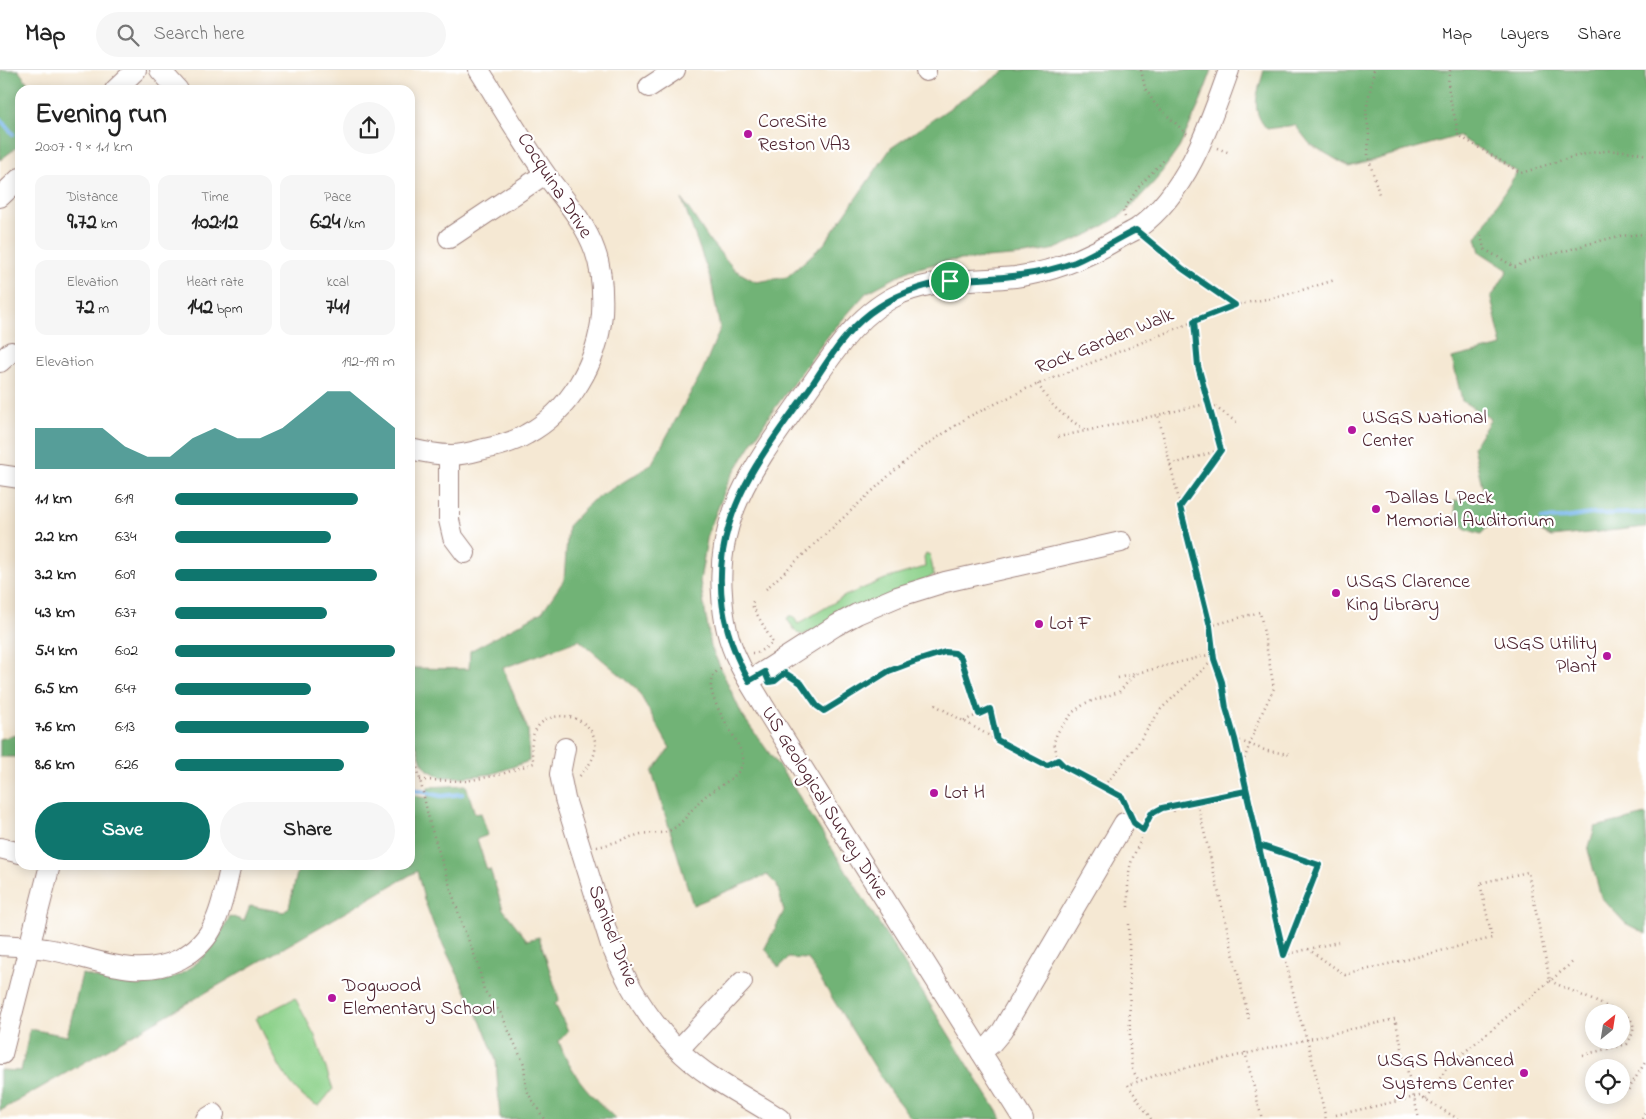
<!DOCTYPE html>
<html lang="en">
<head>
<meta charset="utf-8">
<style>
  body { margin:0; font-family:"Indie Flower",sans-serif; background:#f6f6f6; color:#222; height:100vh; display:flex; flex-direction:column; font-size:19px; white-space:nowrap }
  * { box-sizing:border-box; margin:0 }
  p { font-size:16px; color:#767676 }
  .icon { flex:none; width:28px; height:28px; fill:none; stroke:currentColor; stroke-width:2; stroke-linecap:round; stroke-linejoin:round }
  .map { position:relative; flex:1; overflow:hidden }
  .side { position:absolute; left:15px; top:15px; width:400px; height:785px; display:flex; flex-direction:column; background:#fff; border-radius:15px; box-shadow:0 2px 12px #0003 }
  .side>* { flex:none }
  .needle { width:32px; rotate:30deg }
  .tools { position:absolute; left:1585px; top:934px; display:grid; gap:10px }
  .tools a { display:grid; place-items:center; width:45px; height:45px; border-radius:50%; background:#fff; box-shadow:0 2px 12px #0003; font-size:25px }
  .pin { position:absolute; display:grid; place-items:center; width:42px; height:42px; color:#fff; margin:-21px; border:2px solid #fff; border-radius:50%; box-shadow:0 1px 5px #0007 }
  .round { display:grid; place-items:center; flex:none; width:52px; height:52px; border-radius:26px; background:#f6f6f6 }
  .summary { display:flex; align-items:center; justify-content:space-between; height:85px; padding:0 20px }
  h1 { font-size:28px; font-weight:800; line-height:38px }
  .stats { display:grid; grid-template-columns:repeat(3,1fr); gap:8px; height:85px; padding:5px 20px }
  .stats div { display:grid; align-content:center; border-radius:12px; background:#f6f6f6; text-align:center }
  .stats b { font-size:21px; font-weight:800 }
  .stats small { font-size:14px; font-weight:400 }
  .stats p { font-size:14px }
  .chart { height:140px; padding:10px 20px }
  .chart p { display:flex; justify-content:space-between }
  .chart svg { width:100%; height:90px; margin-top:5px; fill:#0f766e; opacity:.7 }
  .primary-button { display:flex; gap:10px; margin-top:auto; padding:10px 20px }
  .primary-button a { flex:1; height:58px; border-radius:30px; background:#0f766e; color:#fff; font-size:20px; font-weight:800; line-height:58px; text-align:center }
  .primary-button a+a { background:#f6f6f6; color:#222 }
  ul { padding:0 20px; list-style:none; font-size:16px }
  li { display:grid; grid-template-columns:80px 60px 1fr; align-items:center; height:38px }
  li i { height:12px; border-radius:6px; background:#0f766e }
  header { display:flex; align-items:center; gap:30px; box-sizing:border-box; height:70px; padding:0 25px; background:#fff; border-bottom:1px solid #e0e0e0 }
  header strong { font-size:24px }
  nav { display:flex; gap:28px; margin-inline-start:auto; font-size:18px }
  .search { width:350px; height:45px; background:#f6f6f6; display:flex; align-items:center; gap:12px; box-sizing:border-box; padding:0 18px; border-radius:28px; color:#767676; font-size:19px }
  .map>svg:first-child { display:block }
</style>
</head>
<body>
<header>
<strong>Map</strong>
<div class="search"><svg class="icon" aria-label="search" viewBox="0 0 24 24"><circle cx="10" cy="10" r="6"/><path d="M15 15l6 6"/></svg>Search here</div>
<nav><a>Map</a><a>Layers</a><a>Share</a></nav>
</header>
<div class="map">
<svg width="1646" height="1049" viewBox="0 0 1646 1049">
  <rect width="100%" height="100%" fill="#fff"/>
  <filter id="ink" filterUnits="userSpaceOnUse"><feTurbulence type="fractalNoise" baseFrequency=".02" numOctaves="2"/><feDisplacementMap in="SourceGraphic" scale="10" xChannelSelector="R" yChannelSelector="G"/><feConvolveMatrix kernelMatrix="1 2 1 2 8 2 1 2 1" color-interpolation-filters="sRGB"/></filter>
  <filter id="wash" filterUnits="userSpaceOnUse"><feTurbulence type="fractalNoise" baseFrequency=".0096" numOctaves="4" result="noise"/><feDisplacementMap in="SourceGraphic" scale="20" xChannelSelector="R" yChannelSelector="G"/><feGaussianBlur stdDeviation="1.12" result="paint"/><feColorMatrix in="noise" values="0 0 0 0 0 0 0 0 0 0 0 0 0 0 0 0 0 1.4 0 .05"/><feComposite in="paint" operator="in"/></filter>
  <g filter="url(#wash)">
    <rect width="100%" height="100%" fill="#f5e8d3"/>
    <g fill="#8cd18a" stroke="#6b785a">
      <polygon points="926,483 930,485 934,505 803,565 797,563 787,549 789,546 793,546 798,554 845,526 885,509 925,497 924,487"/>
      <path d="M295,928L315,966L333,1019L319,1036C287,1025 270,976 256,948Z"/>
    </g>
    <g fill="#71b376" stroke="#5e6950">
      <polygon points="0,0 18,0 33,20 20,20 20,75 0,90"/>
      <polygon points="1006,0 1212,0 1199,35 1179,78 1156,110 1126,142 1092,163 1055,179 1025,185 947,191 910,200 866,223 828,266 769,346 729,410 708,463 700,511 711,577 742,645 792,715 1002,1049 912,1049 891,1023 808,889 788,888 779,898 765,878 784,841 777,815 767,805 693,835 652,702 670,678 637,619 579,570 503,598 528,660 529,691 492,704 463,707 441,707 428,700 422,692 416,675 410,663 410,598 469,599 470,581 542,542 564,510 568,456 592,431 651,395 702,302 720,259 711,210 682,129 710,171 735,200 756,212 787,207 824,174 891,78"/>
      <path d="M1264,0H1646V457L1551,467L1529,456L1498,446L1481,464L1465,459L1457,447L1454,431L1484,424L1473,377L1491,349L1462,331L1452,288L1502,276L1491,228L1508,200L1480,182L1476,168L1517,102L1458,66L1349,97L1310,74L1295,55L1267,59C1249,39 1258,23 1264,0Z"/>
      <polygon points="20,664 20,687 0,687 0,669"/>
      <path d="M466,715L475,744L481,743L488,765L477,769L487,800L490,799L503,839L527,870L539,867L559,929L555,934L568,961L559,971C569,1003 592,1027 616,1049H500L496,990L485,961L434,856L424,829L417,801L0,1041V1000L21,1001L30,959L67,966L82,904C98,908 115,913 131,914C181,917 210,888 230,846L244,851L250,836L284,842L289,837L299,795H410V723L419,727L428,728V717Z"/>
      <polygon points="1646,745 1646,864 1625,853 1601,827 1588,780 1595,757"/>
    </g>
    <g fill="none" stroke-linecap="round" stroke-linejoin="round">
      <g stroke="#78b7ec" stroke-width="4.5">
        <polyline points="0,49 13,64"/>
        <polyline points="1542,449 1565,448 1591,444 1646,443"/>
        <polyline points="410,712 415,720 441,726 462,724"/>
      </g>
    </g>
  </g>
  <g filter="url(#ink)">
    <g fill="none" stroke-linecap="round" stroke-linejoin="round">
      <defs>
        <g id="minor">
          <polyline points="160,0 178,20"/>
          <polyline points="926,0 926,1"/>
          <polyline points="649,17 675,0"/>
          <polyline points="115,20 136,0"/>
          <polyline points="0,127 20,108"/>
          <polyline points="449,168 545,104"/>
          <polyline points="0,292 11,282"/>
          <path d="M410,379C423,382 437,385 451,385C463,385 473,382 484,379C499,376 514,372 527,364C570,341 598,292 602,244C603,223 602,200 595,181C585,152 564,129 546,105C522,71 501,35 479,0"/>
          <polyline points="449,385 449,450 453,467 465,483"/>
          <polyline points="0,405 20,408"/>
          <polyline points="749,611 835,556 857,544 897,527 945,512 1121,472"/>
          <path d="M565,678L560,704L565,729L611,875C632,927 665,976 712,1007C734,1022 758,1034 780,1049"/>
          <polyline points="0,778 20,783"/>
          <path d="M0,875C15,876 31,876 46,879C91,886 135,912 180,889C195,881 207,870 214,854C223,836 226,814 231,795"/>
          <polyline points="679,979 742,912"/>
          <polyline points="981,982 991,974 1002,961 1124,753"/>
          <polyline points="2,984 50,795"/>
          <polyline points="206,1049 214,1044"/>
          <path d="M1023,1049L763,635C755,621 745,607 738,591C728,571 723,547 722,524C715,440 762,386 807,321C833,284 858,242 902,223C939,208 977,211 1015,207C1053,202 1086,188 1118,169C1125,165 1132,162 1138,158C1188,121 1209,56 1229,0"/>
        </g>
      </defs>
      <use href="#minor" stroke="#a0847f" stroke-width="22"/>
      <g stroke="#a0847f" stroke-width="2.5" stroke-dasharray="1 4" stroke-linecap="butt">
        <polyline points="1141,0 1145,18 1155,34 1187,64"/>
        <polyline points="1374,0 1366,41 1369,63 1368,86 1379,124"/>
        <path d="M1450,0C1444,22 1456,43 1458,65L1521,103C1562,91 1603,72 1646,85"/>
        <polyline points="1217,78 1230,83"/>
        <polyline points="1125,147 1123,141 1140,115 1165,89"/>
        <polyline points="1481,165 1484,179 1515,197 1532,189 1565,181 1588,174 1619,166 1646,164"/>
        <polyline points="1148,170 1183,199 1235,235"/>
        <path d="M1038,314C1053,340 1063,345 1087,361"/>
        <polyline points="1210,333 1158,345 1210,556 1214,589 1222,612 1226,638 1241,696"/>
        <polyline points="1211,334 1239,354"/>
        <polyline points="1058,367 1158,345"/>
        <polyline points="1170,395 1220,380"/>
        <polyline points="1181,436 1221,380 1198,296 1194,251"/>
        <polyline points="766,519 894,401 922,378 968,347 1026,319 1235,235 1282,226 1335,210"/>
        <polyline points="1210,556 1260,542 1274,618 1259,649 1241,698 1298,943 1308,972 1326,1049"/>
        <polyline points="752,583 757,583 773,573 753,537 752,533 754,530"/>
        <polyline points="788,605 801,613 817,636 824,641 889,601 913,592 945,582 955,583 961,588 979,644"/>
        <polyline points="1118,608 1208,585 1213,582"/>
        <polyline points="935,635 997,670"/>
        <polyline points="964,651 990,639 997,670 1043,694 1047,695 1058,690 1064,696 1122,727 1126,735"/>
        <polyline points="1235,669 1267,681 1290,684"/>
        <polyline points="410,674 415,687 430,754 463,857 478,894 484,920 502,945 507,957 524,994 526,1017 529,1025 544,1049"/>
        <polyline points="410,689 415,687"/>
        <polyline points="1058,690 1054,672 1057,663 1073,642 1086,633 1119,622 1136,603"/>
        <path d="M420,710L466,711L499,705L534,693C516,629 602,636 595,681C593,692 585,699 579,707"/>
        <polyline points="1104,716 1137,675 1161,639 1214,589"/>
        <polyline points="1192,732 1198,736 1249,950"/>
        <polyline points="1173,736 1174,742"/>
        <polyline points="1141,758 1143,760 1151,744 1163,738 1246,721"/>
        <polyline points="1259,775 1319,795 1285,884"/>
        <path d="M597,777C612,774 626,768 641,764C651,762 662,765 671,760C684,753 691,739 701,730C711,719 740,709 743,692C746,671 686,613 723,598"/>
        <path d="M1128,837C1128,823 1127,807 1131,793C1134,782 1142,771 1143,760"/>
        <polyline points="1129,854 1130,980 1132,999 1139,1011"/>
        <polyline points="1308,879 1345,905 1492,868 1480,813 1528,802 1550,911"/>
        <polyline points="1284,885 1338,872"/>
        <polyline points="1550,911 1619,942"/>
        <polyline points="1245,982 1262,1049"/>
        <path d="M1583,985L1627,974C1635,961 1638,951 1621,943"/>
        <polyline points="1621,1018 1627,1022 1646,991"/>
        <polyline points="1621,1018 1625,1012"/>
        <polyline points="1426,1029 1449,995 1574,891"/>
        <polyline points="1336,1045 1420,1026 1458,1049"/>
        <polyline points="1151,1049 1128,1015 1163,1003 1395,949 1419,1049"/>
        <polyline points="1642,1049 1646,1041"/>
      </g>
      <use href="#minor" stroke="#fff" stroke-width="20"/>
    </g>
  </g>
  <g fill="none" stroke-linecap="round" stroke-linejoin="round" filter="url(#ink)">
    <defs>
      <path id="route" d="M950,211C920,215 894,225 870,243C844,263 827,292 809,319C773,369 733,418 723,481C716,527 727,572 749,611L765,602L769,612L775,611L785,603L801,613L817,636L824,641L889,601L913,592L945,582L955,583L961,588L979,644L990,639L997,670L1043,694L1048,695L1058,690L1064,696L1122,727L1134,753L1143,760L1151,744L1162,738L1246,721L1284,885L1319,795L1259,775L1235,669L1226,638L1222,612L1214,589L1210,556L1180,437L1221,380L1198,296L1194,251L1235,235L1183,199L1136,160C1115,170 1096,183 1075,192C1034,207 993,208 950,211"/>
    </defs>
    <use href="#route" stroke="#fff" stroke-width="10"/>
    <use href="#route" stroke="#0f766e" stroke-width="6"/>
  </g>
  <g fill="#b5179e" stroke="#fff" stroke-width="2">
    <circle cx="748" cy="64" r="5"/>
    <circle cx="1352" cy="360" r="5"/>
    <circle cx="1376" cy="439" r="5"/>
    <circle cx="1336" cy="523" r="5"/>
    <circle cx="1039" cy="554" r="5"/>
    <circle cx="1607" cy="586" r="5"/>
    <circle cx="934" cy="723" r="5"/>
    <circle cx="332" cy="928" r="5"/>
    <circle cx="1524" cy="1003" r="5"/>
  </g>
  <g text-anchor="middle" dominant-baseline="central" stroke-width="4.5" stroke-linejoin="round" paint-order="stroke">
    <g font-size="20" fill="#4a1f2b" stroke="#fff" text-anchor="start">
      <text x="758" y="52">CoreSite<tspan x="758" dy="23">Reston VA3</tspan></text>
      <text x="1362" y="348">USGS National<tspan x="1362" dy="23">Center</tspan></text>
      <text x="1386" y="428">Dallas L Peck<tspan x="1386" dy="23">Memorial Auditorium</tspan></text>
      <text x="1346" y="512">USGS Clarence<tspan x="1346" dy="23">King Library</tspan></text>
      <text x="1049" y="554">Lot F</text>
      <text x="1597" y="574" text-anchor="end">USGS Utility<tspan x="1597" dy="23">Plant</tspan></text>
      <text x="944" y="723">Lot H</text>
      <text x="342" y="916">Dogwood<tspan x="342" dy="23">Elementary School</tspan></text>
      <text x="1514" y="991" text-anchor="end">USGS Advanced<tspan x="1514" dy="23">Systems Center</tspan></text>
    </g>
    <g font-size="20" fill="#4a1f2b" stroke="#fff">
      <text transform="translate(554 116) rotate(57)">Cocquina Drive</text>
      <text transform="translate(1105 272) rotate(-22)">Rock Garden Walk</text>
      <text transform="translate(824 733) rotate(58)">US Geological Survey Drive</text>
      <text transform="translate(612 866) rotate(69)">Sanibel Drive</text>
    </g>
  </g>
</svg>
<div class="tools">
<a><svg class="needle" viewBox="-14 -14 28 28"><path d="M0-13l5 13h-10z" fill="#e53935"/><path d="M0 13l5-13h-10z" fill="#767676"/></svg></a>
<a><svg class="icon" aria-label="locate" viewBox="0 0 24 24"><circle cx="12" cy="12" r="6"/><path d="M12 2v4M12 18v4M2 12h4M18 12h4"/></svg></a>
</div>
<div class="pin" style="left:950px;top:211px;background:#1e9e55"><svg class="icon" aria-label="arrive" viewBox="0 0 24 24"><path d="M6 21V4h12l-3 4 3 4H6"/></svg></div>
<section class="side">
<div class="summary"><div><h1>Evening run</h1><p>20:07 · 9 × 1.1 km</p></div><a class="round"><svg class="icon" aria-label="share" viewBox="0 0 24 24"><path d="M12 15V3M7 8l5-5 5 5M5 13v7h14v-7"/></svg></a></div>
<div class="stats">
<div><p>Distance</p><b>9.72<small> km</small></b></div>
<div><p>Time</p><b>1:02:12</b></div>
<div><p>Pace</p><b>6:24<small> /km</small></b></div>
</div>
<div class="stats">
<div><p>Elevation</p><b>72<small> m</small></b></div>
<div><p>Heart rate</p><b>142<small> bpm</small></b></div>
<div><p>kcal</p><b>741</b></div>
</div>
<div class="chart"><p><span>Elevation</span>192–199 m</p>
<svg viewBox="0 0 160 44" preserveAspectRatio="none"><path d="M0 44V24L10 24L20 24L30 24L40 33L50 38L60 38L70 29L80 24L90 29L100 29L110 24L120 15L130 6L140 6L150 15L160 24V44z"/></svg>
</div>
<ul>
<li><b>1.1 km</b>6:19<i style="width:83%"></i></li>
<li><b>2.2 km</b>6:34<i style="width:71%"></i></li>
<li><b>3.2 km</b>6:09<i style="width:92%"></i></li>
<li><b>4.3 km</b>6:37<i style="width:69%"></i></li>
<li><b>5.4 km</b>6:02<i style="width:100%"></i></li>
<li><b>6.5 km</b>6:47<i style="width:62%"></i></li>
<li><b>7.6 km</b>6:13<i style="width:88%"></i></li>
<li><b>8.6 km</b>6:26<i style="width:77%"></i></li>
</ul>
<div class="primary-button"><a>Save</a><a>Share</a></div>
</section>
</div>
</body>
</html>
